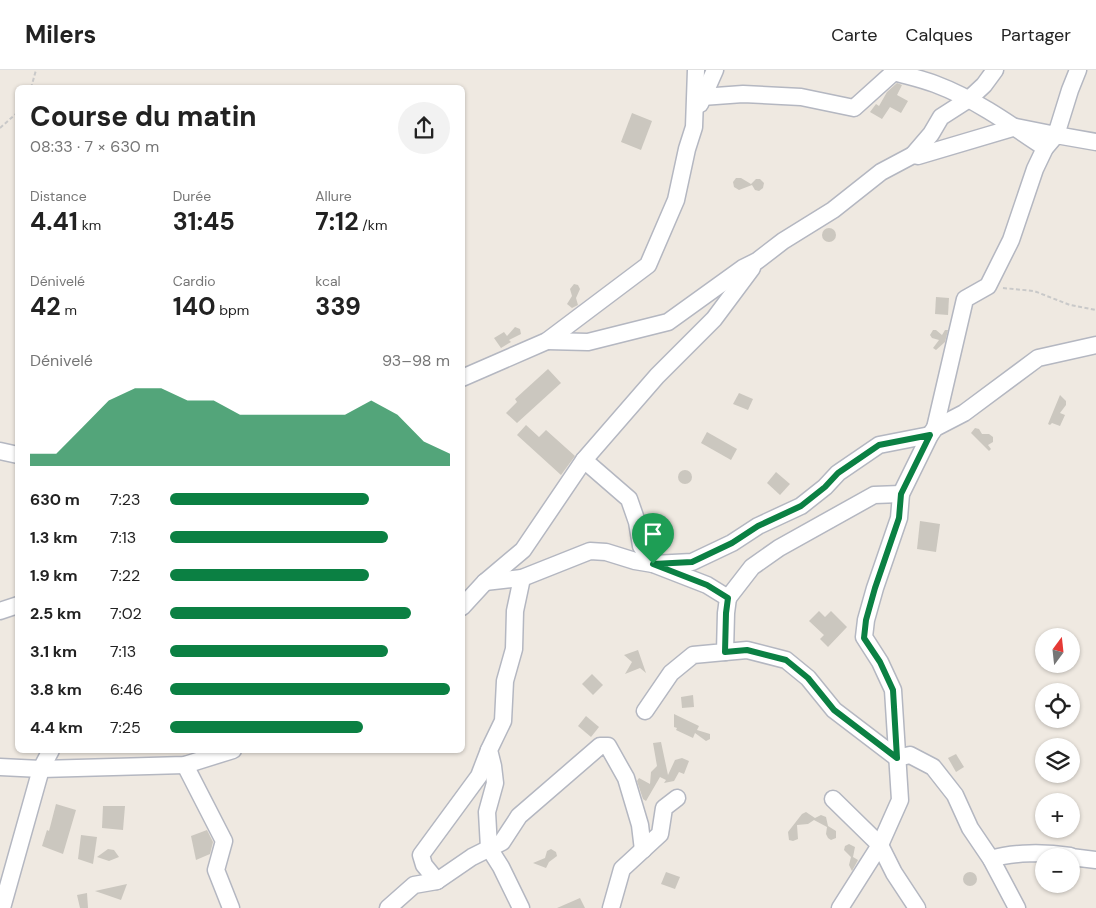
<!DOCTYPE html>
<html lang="fr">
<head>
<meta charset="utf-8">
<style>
  body { margin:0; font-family:"DM Sans",sans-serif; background:#f2f2f2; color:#222; height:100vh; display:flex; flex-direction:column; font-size:19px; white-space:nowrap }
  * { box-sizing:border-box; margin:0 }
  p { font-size:16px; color:#767676 }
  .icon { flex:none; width:28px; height:28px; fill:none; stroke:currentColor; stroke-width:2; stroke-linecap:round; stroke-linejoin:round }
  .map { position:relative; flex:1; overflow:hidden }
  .panel { position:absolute; left:15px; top:15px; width:450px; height:668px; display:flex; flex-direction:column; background:#fff; border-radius:8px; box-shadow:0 1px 4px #0004 }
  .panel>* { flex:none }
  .needle { width:32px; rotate:15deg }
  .tools { position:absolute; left:1035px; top:558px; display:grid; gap:10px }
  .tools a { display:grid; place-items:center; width:45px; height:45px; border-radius:50%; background:#fff; box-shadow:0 1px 4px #0004; font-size:25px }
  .pin { position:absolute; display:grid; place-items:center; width:42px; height:42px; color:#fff; margin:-51px -21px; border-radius:50% 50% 50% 0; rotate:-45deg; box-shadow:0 0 5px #0007 }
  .pin .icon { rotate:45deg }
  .round { display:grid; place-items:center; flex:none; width:52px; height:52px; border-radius:26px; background:#f2f2f2 }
  .head { display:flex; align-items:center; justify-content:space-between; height:85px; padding:0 15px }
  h1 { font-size:28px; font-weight:700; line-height:38px }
  .stats { display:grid; grid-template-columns:repeat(3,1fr); gap:8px; height:85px; padding:5px 15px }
  .stats div { display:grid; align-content:center }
  .stats b { font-size:25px; font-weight:700 }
  .stats small { font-size:14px; font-weight:400 }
  .stats p { font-size:14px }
  .chart { height:140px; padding:10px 15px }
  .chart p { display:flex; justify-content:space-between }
  .chart svg { width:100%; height:90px; margin-top:5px; fill:#0b8043; opacity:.7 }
  ul { padding:0 15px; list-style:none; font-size:16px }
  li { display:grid; grid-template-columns:80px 60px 1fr; align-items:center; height:38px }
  li i { height:12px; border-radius:6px; background:#0b8043 }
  header { display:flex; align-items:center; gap:30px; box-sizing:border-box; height:70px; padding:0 25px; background:#fff; border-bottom:1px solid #e0e0e0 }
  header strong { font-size:24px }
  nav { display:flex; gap:28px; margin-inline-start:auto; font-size:18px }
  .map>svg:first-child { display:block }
</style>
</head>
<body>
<header>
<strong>Milers</strong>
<nav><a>Carte</a><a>Calques</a><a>Partager</a></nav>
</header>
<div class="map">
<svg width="1096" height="838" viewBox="0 0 1096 838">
  <rect width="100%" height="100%" fill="#efe9e1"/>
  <g fill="#cbc7bf">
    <polygon points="897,13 902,15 897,25 908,31 901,43 890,37 882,49 870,42 876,34 879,36 887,22"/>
    <polygon points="632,43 652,51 641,80 621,72"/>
    <polygon points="736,108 741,108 751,114 756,109 760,109 764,113 763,118 759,121 755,120 752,115 739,120 734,117 733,112"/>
    <circle cx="829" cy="165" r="7"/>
    <polygon points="574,214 578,215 580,219 576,228 578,235 572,238 567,234 572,226 570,219"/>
    <polygon points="936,227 949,228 948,245 935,244"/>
    <polygon points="515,257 520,259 521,264 509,270 511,272 501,278 494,268 504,262 507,266"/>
    <polygon points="933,260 936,260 942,265 945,260 948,260 945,272 936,280 933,278 939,270 932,268 930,265"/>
    <polygon points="548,299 561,313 517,353 506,343 517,332 515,329"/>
    <polygon points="739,323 753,329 748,340 733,334"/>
    <polygon points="1060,325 1066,331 1066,335 1060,343 1065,345 1060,356 1052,353 1050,355 1048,354"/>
    <polygon points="526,355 539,367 546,360 575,386 561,405 517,365"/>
    <polygon points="975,358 979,359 982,364 989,364 993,367 993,372 988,375 991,379 989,381 971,363"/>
    <polygon points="707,362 737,379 731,390 701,373"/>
    <circle cx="685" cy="407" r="7"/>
    <polygon points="776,402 790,414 780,425 767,413"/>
    <polygon points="920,451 940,454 936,482 917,479"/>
    <polygon points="819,541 825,547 831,541 847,557 828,577 820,569 824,565 809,551"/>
    <polygon points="638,580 646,603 640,598 625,604 632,592 624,585"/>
    <polygon points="592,604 603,615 593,625 582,614"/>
    <polygon points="693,625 694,637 682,638 681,627"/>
    <polygon points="674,644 699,656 697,660 710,664 710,669 706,671 695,663 693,668 676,660 677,658 674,657"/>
    <polygon points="586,646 599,657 591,667 578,656"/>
    <polygon points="661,672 668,705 675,690 682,688 689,691 684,704 679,702 674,711 664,713 666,710 660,707 646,731 643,729 637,711 639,708 650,714 651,702 657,696 653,673"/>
    <polygon points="956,684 964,697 956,702 948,688"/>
    <polygon points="56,734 76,740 63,784 42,776 47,760 49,761"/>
    <polygon points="103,736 125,736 123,760 102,758"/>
    <polygon points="806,742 815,748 821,745 826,747 828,756 836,761 836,768 831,770 828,768 826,764 827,757 814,750 808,754 797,755 798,769 793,771 789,770 788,762 802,744"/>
    <polygon points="207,760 213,772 210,784 196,790 191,766"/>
    <polygon points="81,765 97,767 93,794 78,789"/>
    <polygon points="849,774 855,777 853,787 858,790 852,801 849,795 851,787 844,780 845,776"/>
    <polygon points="108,779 114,780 119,787 109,791 97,787"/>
    <polygon points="551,779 556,782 557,786 549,792 546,798 533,793 545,788 547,781"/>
    <polygon points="666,802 680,807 675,819 661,814"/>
    <circle cx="970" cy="809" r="7"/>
    <polygon points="127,814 121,830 95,821"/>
    <polygon points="87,823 88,838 80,838 77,825"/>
    <polygon points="580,828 585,838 557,838"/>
  </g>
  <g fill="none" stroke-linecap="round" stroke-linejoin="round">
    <defs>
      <g id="minor">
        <path d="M702,27L743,24L801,27L854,38L894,2C908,6 922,9 935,14C975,29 1010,54 1045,78"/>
        <polyline points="700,34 715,0"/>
        <polyline points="913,85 931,64 941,47 969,29 984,15 995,0"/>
        <polyline points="547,271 588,272 668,252 743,198 757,191 783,171 833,140 881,102 913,85 918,86 1016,57 1056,65 1070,20 1078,0"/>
        <polyline points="462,308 547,271 648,195 676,130 687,79 694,57 696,0"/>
        <polyline points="935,358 965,229 988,216 1011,170 1035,99 1045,78 1056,65 1096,72"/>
        <polyline points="0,381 18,385"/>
        <polyline points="584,390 629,429 637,452 641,476 653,494 707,515 728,528 726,543 725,582 693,585 671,603 645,641"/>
        <polyline points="485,512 522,508 590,481 606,482 635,491 653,494 692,492 732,473 758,456 801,436 825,417 838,403 879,375 930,365"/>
        <polyline points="728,528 752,497 779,478 874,425 901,424"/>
        <polyline points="462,537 485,512 523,480 584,390 657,306 714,249 752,198"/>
        <polyline points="0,541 18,535"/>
        <polyline points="725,582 747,580 786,590 808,608 834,640 897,688 910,685 933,697 955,725 970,758 991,789 1017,838"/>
        <polyline points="185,695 224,771 216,800 231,838"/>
        <polyline points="0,697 41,699 185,695 233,680"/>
        <polyline points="833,729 880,775 894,803 917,838"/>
        <polyline points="1071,787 1096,790"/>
        <path d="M991,789C1014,782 1045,782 1070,786"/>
        <polyline points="437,811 424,795 421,785 479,706 489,680"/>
        <polyline points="2,838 41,699 51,680"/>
        <polyline points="388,838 414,815 437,811 472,787 502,772 519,746 600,676 608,676 626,708 640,755 643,780"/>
        <polyline points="521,838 501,797 489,778 487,742 495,713 493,696 489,680 503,651 505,611 514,579 515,541 522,508"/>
        <polyline points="611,838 622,799 660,764 664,738 677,728"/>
        <polyline points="840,838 880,775 900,730 893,620 880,592 864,567 866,550 875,518 899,448 901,424 930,365 935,358 964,343 1038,288 1096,275"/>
      </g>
    </defs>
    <use href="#minor" stroke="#b4b7c1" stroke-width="19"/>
    <g stroke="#c9c9c9" stroke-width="2" stroke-dasharray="4 2.5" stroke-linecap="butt">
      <polyline points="31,18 36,0"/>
      <polyline points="0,58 18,42"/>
      <polyline points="1003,218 1034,221 1070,235 1096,240"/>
    </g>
    <use href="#minor" stroke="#fff" stroke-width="16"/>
  </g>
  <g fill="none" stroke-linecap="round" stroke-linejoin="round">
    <defs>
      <polygon id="route" points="930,365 901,424 899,448 875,518 866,550 864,568 880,592 893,620 897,688 834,640 808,608 786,590 747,580 725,582 726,543 728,528 707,515 653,494 692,492 732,473 758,456 801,436 825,417 838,403 879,375"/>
    </defs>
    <use href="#route" stroke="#fff" stroke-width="10"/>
    <use href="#route" stroke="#0b8043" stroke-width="6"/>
  </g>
</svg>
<div class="tools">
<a><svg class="needle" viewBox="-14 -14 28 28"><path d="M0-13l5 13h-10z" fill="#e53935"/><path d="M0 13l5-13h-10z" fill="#767676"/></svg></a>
<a><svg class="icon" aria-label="locate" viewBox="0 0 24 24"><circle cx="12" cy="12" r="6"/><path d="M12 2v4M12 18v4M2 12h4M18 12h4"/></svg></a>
<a><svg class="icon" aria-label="layers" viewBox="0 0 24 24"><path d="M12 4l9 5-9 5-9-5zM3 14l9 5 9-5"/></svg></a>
<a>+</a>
<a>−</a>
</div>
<div class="pin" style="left:653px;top:494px;background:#1e9e55"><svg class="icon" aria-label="arrive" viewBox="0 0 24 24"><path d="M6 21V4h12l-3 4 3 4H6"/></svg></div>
<section class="panel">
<div class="head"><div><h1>Course du matin</h1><p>08:33 · 7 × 630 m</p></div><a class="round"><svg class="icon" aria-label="share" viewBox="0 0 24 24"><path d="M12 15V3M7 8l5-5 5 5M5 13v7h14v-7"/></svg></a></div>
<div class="stats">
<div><p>Distance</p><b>4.41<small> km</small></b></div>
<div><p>Durée</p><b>31:45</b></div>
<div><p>Allure</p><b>7:12<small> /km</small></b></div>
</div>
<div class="stats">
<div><p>Dénivelé</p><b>42<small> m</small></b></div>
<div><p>Cardio</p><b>140<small> bpm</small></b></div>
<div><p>kcal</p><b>339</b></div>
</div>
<div class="chart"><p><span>Dénivelé</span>93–98 m</p>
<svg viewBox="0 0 160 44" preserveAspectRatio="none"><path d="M0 44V38L10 38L20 25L30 12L40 6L50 6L60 12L70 12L80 19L90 19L100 19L110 19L120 19L130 12L140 19L150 32L160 38V44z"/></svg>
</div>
<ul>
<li><b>630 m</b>7:23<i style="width:71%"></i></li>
<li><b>1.3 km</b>7:13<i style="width:78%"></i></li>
<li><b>1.9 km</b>7:22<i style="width:71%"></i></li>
<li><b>2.5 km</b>7:02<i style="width:86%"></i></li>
<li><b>3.1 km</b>7:13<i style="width:78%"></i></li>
<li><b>3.8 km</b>6:46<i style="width:100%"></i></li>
<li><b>4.4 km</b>7:25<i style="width:69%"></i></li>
</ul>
</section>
</div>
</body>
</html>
